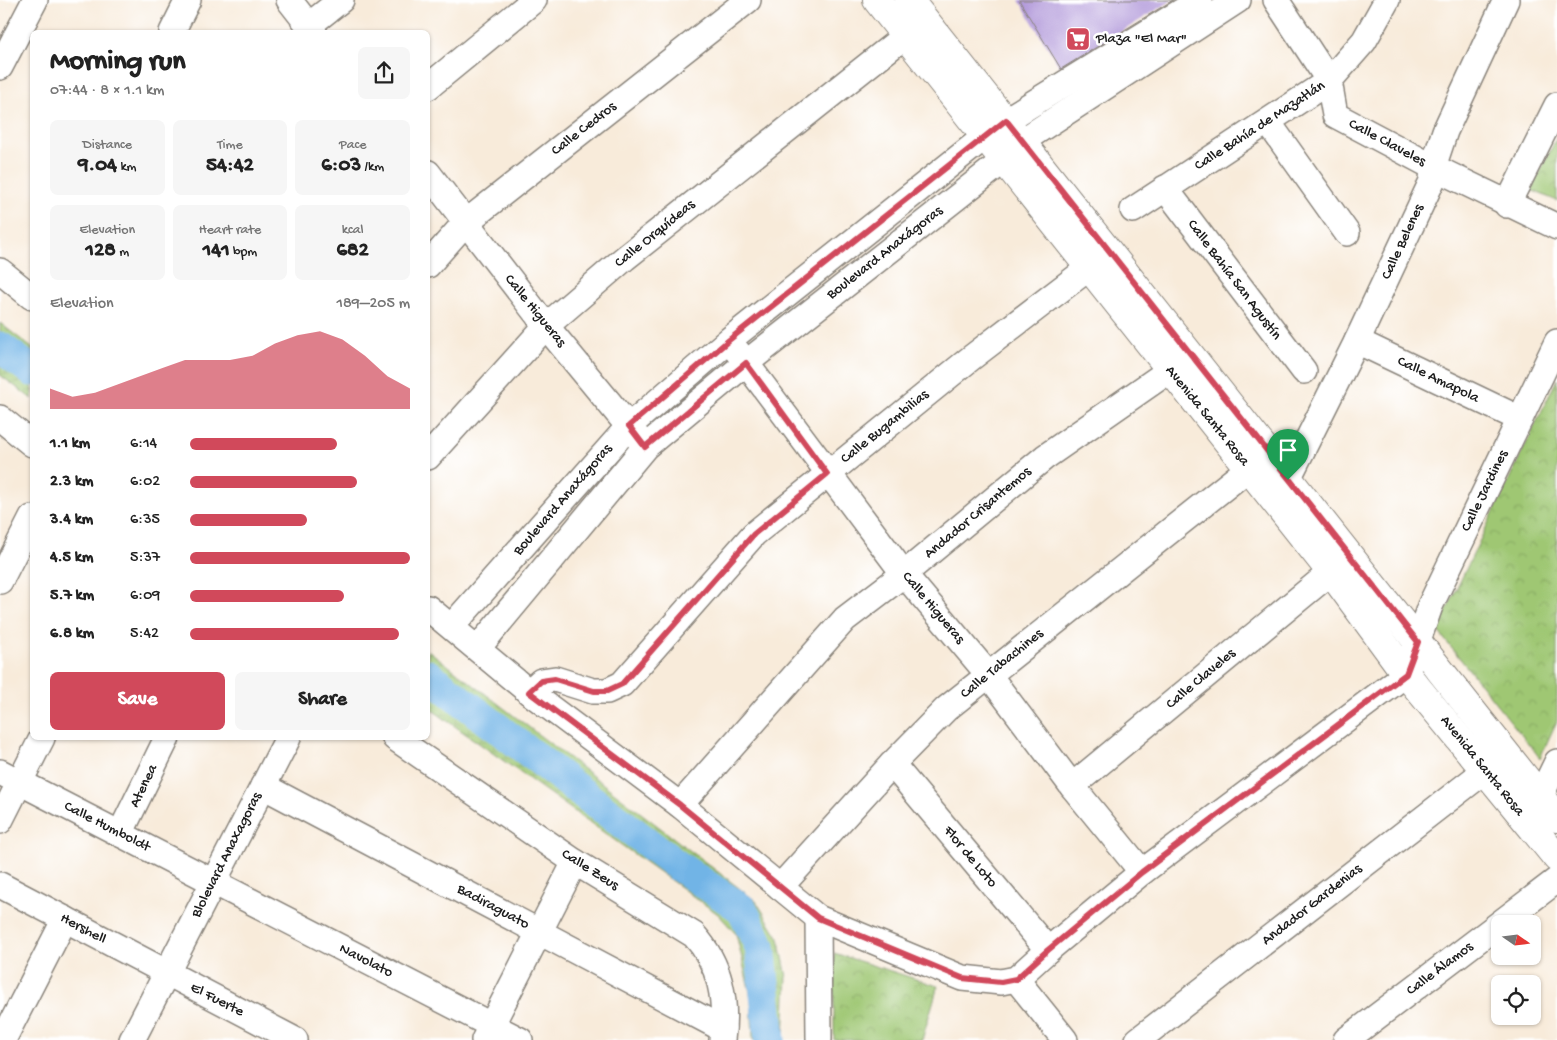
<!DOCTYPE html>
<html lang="en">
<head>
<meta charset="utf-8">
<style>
  body { margin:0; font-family:"Gochi Hand",sans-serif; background:#f6f6f6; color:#222; height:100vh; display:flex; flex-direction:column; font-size:19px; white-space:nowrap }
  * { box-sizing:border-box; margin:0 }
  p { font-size:16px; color:#767676 }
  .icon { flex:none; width:28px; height:28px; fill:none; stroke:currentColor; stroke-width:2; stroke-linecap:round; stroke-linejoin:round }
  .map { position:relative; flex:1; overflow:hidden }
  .sheet { position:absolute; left:30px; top:30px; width:400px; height:710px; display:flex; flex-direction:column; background:#fff; border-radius:8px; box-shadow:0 1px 4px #0004 }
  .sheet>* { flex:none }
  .needle { width:32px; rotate:104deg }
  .tools { position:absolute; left:1491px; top:915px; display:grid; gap:10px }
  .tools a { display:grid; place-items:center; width:50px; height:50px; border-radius:8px; background:#fff; box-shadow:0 1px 4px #0004; font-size:25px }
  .pin { position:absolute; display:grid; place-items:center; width:42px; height:42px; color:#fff; margin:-51px -21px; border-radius:50% 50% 50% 0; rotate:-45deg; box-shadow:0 0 5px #0007 }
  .pin .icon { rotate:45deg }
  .round { display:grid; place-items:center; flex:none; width:52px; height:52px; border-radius:8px; background:#f6f6f6 }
  .head { display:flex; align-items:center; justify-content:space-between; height:85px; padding:0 20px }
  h1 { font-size:28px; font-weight:700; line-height:38px }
  .metrics { display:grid; grid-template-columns:repeat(3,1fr); gap:8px; height:85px; padding:5px 20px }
  .metrics div { display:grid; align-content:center; border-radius:8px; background:#f6f6f6; text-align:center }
  .metrics b { font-size:21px; font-weight:700 }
  .metrics small { font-size:14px; font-weight:400 }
  .metrics p { font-size:14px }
  .chart { height:140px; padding:10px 20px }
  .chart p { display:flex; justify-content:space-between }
  .chart svg { width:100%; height:90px; margin-top:5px; fill:#d1495b; opacity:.7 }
  .primary-button { display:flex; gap:10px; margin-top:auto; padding:10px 20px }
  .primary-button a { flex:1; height:58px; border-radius:8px; background:#d1495b; color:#fff; font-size:20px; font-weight:700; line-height:58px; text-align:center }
  .primary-button a+a { background:#f6f6f6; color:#222 }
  ul { padding:0 20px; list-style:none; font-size:16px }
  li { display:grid; grid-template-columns:80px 60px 1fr; align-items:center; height:38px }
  li i { height:12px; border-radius:6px; background:#d1495b }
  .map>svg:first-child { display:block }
</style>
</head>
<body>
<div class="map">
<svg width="1557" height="1040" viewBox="0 0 1557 1040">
  <defs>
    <pattern id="wetland-marsh" width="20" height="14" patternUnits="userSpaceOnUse" patternTransform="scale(1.25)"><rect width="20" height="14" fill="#9fc773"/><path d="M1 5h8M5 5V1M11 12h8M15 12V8" fill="none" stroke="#88aa63"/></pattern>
    <pattern id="park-crowns" width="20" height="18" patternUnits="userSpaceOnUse" patternTransform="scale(1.25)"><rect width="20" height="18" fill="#9fc773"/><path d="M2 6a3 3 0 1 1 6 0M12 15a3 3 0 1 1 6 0" fill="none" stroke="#88aa63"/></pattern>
  </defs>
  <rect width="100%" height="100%" fill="#fff"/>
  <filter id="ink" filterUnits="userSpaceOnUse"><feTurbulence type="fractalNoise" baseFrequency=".02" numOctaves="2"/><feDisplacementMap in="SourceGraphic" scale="10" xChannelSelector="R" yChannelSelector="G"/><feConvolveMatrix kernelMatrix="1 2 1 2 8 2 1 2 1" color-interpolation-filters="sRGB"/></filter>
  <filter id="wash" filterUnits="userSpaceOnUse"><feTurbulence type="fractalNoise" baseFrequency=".0096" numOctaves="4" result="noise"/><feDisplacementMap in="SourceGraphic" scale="20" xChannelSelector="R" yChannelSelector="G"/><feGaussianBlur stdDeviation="1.12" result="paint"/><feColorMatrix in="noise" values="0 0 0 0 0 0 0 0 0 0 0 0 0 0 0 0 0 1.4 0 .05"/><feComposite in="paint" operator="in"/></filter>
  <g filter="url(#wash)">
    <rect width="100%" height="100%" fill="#f8ebda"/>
    <g fill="url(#wetland-marsh)" stroke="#5e7248">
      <polygon points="0,323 32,348 32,399 0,375"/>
      <polygon points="428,650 756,901 779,938 787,977 784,1040 753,1040 751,997 736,934 718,914 428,707"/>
    </g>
    <g fill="url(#park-crowns)" stroke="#5e7248">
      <polygon points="1557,137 1557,201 1531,190"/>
      <polygon points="1557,379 1557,721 1540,758 1437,630"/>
      <polygon points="834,953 938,986 922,1040 834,1040"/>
    </g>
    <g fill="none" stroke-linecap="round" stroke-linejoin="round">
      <g stroke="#71b4e6" stroke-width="31">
        <polyline points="0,347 32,371"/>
        <polyline points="428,675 678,866 742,909 760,947 770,1040"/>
      </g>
    </g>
    <g id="blocks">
      <polygon fill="#b097d9" points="1019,0 1173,0 1061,69"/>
    </g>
  </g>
  <g filter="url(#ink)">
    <use href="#blocks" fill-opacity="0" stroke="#8a847b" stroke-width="1"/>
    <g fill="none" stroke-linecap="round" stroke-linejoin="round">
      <defs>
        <g id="minor">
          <polyline points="289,0 314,32"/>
          <polyline points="1276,0 1329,81 1335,115 1433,167 1557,227"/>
          <polyline points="308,26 341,0"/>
          <polyline points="172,32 188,0"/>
          <polyline points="0,67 35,0"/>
          <polyline points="428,87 534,0"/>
          <polyline points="1268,122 1347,233"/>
          <polyline points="428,173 546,326 639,439"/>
          <polyline points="1165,188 1304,371"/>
          <polyline points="1507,205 1557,105"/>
          <polyline points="1133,210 1329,81 1364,41 1387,0"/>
          <polyline points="428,265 465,223 748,0"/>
          <polyline points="0,271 32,297"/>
          <polyline points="1357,341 1520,419"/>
          <polyline points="737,351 904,574 988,674 1072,786 1142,872"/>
          <polyline points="0,418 32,444"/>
          <polyline points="428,457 546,326 625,258 920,24"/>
          <polyline points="1288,479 1357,341 1432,181 1433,167 1445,131 1506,0"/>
          <polyline points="0,581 32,518"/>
          <polyline points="428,608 529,692 680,805 818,918 962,978 1001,982 1016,979 1048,950 1142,872 1406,674 1430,606 1557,342"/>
          <polyline points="452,626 629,426 729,340 1006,120 1200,0"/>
          <polyline points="478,648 645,447 746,363 1003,161 1022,141 1238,0"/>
          <polyline points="529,692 541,681 555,679 593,691 607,691 622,684 754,534 971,358 1090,267"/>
          <path d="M395,738L575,862L694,935C721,965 727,1000 722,1040"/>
          <polyline points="892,764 1048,950"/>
          <polyline points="0,772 520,1040"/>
          <polyline points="263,786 723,1029"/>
          <polyline points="1072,786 1331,572"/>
          <polyline points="1540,797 1557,762"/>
          <polyline points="680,805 845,619 904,574 1045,457 1170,370"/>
          <polyline points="0,821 42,738"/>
          <polyline points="120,834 167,738"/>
          <polyline points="0,885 295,1040"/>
          <polyline points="780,887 892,764 946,709 1249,468"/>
          <polyline points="818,918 819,1040"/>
          <polyline points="1016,979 1065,1040"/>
          <polyline points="3,1040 65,919"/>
          <polyline points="132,1040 288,738"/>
          <polyline points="484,1040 575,862"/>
          <polyline points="1138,1040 1486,770"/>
          <polyline points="1346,1040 1557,880"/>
        </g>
        <g id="major">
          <polyline points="877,0 1331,572 1406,674 1557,858"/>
          <polyline points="909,0 1557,818"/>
        </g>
      </defs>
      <use href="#minor" stroke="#8a847b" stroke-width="28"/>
      <use href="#major" stroke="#8a847b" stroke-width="30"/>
      <use href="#minor" stroke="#fff" stroke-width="25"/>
      <use href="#major" stroke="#fff" stroke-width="28"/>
    </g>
  </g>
  <g fill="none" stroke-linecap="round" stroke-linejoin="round" filter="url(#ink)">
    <defs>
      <polygon id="route" points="1006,120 1418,642 1406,674 1142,872 1048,950 1016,979 1001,982 962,978 818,918 680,805 529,692 541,681 555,679 594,691 607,691 622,684 754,534 827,474 746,363 645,447 629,426 729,340"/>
    </defs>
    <use href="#route" stroke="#fff" stroke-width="10"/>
    <use href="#route" stroke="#d1495b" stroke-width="6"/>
  </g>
  <defs>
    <symbol id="supermarket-square" viewBox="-11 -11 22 22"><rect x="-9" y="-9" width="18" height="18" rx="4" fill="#d1495b" stroke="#fff"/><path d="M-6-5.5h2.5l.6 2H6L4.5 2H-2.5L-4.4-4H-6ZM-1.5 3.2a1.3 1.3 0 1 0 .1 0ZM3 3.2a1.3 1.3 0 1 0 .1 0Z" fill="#fff"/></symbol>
  </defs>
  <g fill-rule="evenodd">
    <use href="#supermarket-square" x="1064" y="25" width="28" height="28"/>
  </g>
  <g text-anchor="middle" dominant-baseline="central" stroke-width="5" stroke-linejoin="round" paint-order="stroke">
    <g font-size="15" fill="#1c1c1c" stroke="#fff" text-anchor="start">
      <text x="1096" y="39">Plaza "El Mar"</text>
    </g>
    <g font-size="15" fill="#1c1c1c" stroke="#fff">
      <text transform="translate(1260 126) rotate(-33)">Calle Bahía de Mazatlán</text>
      <text transform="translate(584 129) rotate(-38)">Calle Cedros</text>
      <text transform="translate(1387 143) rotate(28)">Calle Claveles</text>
      <text transform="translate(655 234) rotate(-39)">Calle Orquídeas</text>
      <text transform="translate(1403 242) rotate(-65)">Calle Belenes</text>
      <text transform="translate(885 253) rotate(-38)">Boulevard Anaxágoras</text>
      <text transform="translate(1234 280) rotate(53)">Calle Bahía San Agustín</text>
      <text transform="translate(535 311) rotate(51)">Calle Higueras</text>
      <text transform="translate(1438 380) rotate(26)">Calle Amapola</text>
      <text transform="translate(1207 416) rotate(51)">Avenida Santa Rosa</text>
      <text transform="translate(885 427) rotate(-39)">Calle Bugambilias</text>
      <text transform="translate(1485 491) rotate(-64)">Calle Jardines</text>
      <text transform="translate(563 500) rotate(-49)">Boulevard Anaxágoras</text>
      <text transform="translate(978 513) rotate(-40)">Andador Crisantemos</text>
      <text transform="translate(933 608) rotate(50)">Calle Higueras</text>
      <text transform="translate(1002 664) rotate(-39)">Calle Tabachines</text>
      <text transform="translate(1201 679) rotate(-40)">Calle Claveles</text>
      <text transform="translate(1482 766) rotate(51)">Avenida Santa Rosa</text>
      <text transform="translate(144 786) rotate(-64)">Atenea</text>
      <text transform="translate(107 827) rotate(27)">Calle Humboldt</text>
      <text transform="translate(227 855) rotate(-63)">Blolevard Anaxagoras</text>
      <text transform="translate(970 857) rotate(50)">Flor de Loto</text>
      <text transform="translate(590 870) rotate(32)">Calle Zeus</text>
      <text transform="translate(1312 905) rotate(-38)">Andador Gardenias</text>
      <text transform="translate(493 907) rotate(28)">Badiraguato</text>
      <text transform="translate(83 929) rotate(28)">Hershell</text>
      <text transform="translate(366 961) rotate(27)">Navolato</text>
      <text transform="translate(1440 969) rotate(-37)">Calle Álamos</text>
      <text transform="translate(217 1000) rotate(27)">El Fuerte</text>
    </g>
  </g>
</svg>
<div class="tools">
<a><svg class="needle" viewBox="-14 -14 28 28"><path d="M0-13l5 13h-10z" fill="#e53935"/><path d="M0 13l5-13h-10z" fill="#767676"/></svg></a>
<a><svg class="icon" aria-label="locate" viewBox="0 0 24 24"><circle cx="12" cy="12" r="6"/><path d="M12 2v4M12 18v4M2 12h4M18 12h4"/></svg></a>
</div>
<div class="pin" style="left:1288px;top:480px;background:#1e9e55"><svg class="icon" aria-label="arrive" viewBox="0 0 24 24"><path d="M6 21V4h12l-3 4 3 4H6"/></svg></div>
<section class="sheet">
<div class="head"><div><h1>Morning run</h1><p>07:44 · 8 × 1.1 km</p></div><a class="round"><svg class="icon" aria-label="share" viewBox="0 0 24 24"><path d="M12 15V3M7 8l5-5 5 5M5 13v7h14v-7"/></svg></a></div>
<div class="metrics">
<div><p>Distance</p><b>9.04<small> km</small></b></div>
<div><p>Time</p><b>54:42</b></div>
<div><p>Pace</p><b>6:03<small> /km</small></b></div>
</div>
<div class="metrics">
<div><p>Elevation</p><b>128<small> m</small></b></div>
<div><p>Heart rate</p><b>141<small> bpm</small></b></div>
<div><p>kcal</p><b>682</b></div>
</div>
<div class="chart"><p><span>Elevation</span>189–205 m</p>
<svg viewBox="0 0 160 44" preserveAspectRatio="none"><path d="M0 44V34L10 38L20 36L30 32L40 28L50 24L60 20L70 20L80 20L90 18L100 12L110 8L120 6L130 10L140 18L150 28L160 34V44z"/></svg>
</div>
<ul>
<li><b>1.1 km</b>6:14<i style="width:67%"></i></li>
<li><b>2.3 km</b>6:02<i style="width:76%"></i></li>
<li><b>3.4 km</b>6:35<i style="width:53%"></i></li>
<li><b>4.5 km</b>5:37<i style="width:100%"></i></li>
<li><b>5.7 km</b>6:09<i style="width:70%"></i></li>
<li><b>6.8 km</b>5:42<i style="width:95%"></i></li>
</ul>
<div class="primary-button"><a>Save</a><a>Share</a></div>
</section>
</div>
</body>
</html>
